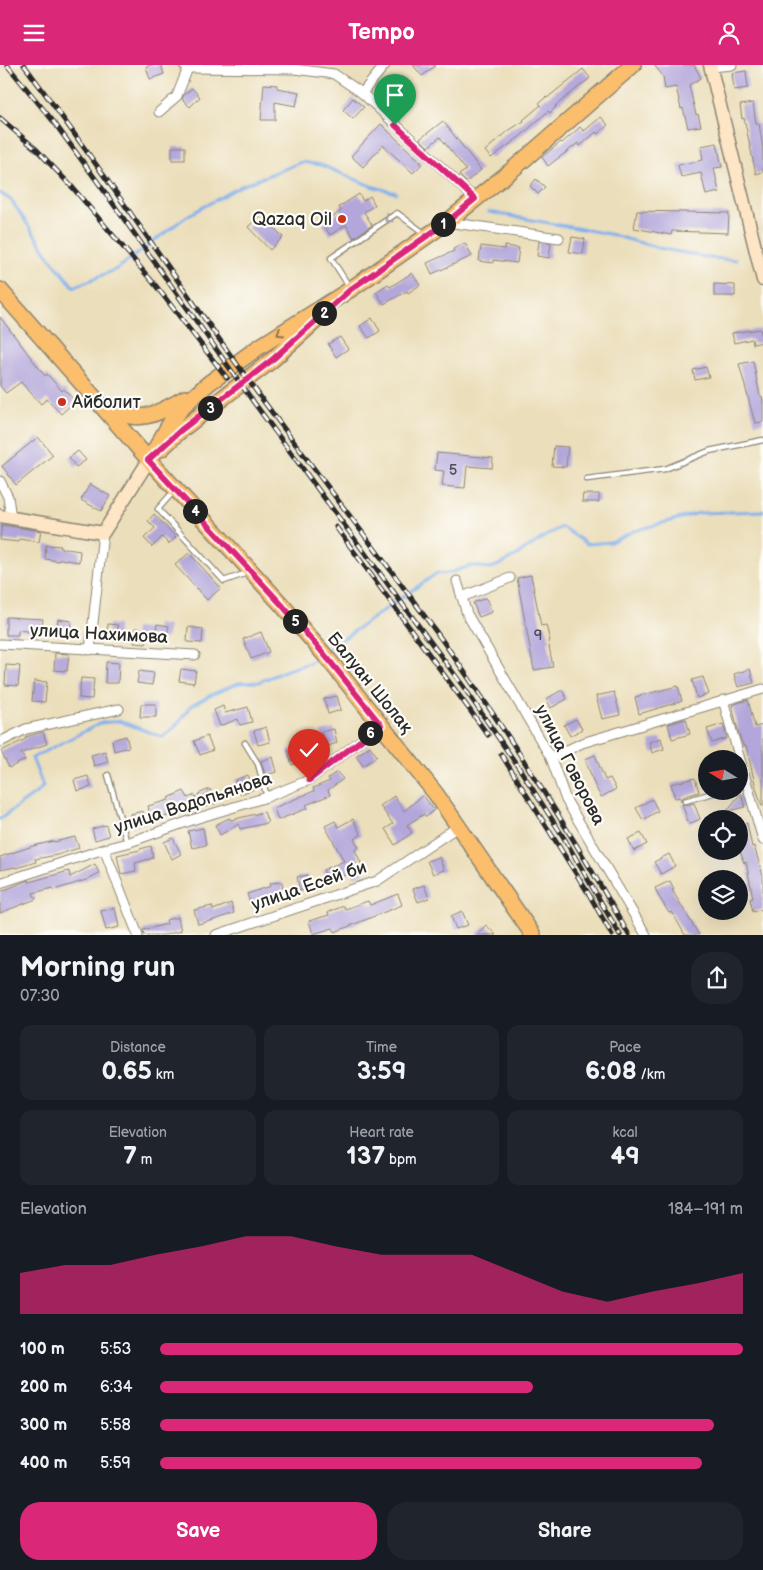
<!DOCTYPE html>
<html lang="en">
<head>
<meta charset="utf-8">
<style>
  body { margin:0; font-family:"Balsamiq Sans",sans-serif; background:#20242c; color:#f1f3f6; height:100vh; display:flex; flex-direction:column; font-size:19px; white-space:nowrap }
  * { box-sizing:border-box; margin:0 }
  p { font-size:16px; color:#9ea1a6 }
  .icon { flex:none; width:28px; height:28px; fill:none; stroke:currentColor; stroke-width:2; stroke-linecap:round; stroke-linejoin:round }
  .map { position:relative; height:870px; overflow:hidden }
  .sheet { display:flex; flex-direction:column; background:#171b24; flex:1 }
  .sheet>* { flex:none }
  .needle { width:32px; rotate:281deg }
  .controls { position:absolute; left:698px; top:685px; display:grid; gap:10px }
  .controls a { display:grid; place-items:center; width:50px; height:50px; border-radius:50%; background:#171b24; box-shadow:0 5px 20px #0002; font-size:25px }
  .pin { position:absolute; display:grid; place-items:center; width:42px; height:42px; color:#fff; margin:-51px -21px; border-radius:50% 50% 50% 0; rotate:-45deg; box-shadow:0 0 5px #0007 }
  .pin .icon { rotate:45deg }
  .km { position:absolute; width:25px; height:25px; margin:-12px; border-radius:50%; background:#222; color:#fff; font-size:14px; line-height:25px; text-align:center }
  .round { display:grid; place-items:center; flex:none; width:52px; height:52px; border-radius:20px; background:#20242c }
  .overview { display:flex; align-items:center; justify-content:space-between; height:85px; padding:0 20px }
  h1 { font-size:28px; font-weight:700; line-height:38px }
  .figures { display:grid; grid-template-columns:repeat(3,1fr); gap:8px; height:85px; padding:5px 20px }
  .figures div { display:grid; align-content:center; border-radius:12px; background:#20242c; text-align:center }
  .figures b { font-size:25px; font-weight:700 }
  .figures small { font-size:14px; font-weight:400 }
  .figures p { font-size:14px }
  .chart { height:140px; padding:10px 20px }
  .chart p { display:flex; justify-content:space-between }
  .chart svg { width:100%; height:90px; margin-top:5px; fill:#db2777; opacity:.7 }
  .cta { display:flex; gap:10px; margin-top:auto; padding:10px 20px }
  .cta a { flex:1; height:58px; border-radius:20px; background:#db2777; color:#fff; font-size:20px; font-weight:700; line-height:58px; text-align:center }
  .cta a+a { background:#20242c; color:#f1f3f6 }
  ul { padding:0 20px; list-style:none; font-size:16px }
  li { display:grid; grid-template-columns:80px 60px 1fr; align-items:center; height:38px }
  li i { height:12px; border-radius:6px; background:#db2777 }
  header { display:flex; justify-content:space-between; align-items:center; height:65px; padding:0 20px; background:#db2777; color:#fff; font-size:22px; font-weight:700 }
  .map>svg:first-child { display:block }
</style>
</head>
<body>
<header><svg class="icon" aria-label="menu" viewBox="0 0 24 24"><path d="M4 6h16M4 12h16M4 18h16"/></svg>Tempo<svg class="icon" aria-label="person" viewBox="0 0 24 24"><circle cx="12" cy="8" r="4"/><path d="M4 21q1-7 8-7t8 7"/></svg></header>
<div class="map">
<svg width="763" height="870" viewBox="0 0 763 870">
  <rect width="100%" height="100%" fill="#fdfcf7"/>
  <filter id="ink" filterUnits="userSpaceOnUse"><feTurbulence type="fractalNoise" baseFrequency=".02" numOctaves="2"/><feDisplacementMap in="SourceGraphic" scale="10" xChannelSelector="R" yChannelSelector="G"/><feConvolveMatrix kernelMatrix="1 2 1 2 8 2 1 2 1" color-interpolation-filters="sRGB"/></filter>
  <filter id="wash" filterUnits="userSpaceOnUse"><feTurbulence type="fractalNoise" baseFrequency=".0096" numOctaves="4" result="noise"/><feDisplacementMap in="SourceGraphic" scale="20" xChannelSelector="R" yChannelSelector="G"/><feGaussianBlur stdDeviation="1.12" result="paint"/><feColorMatrix in="noise" values="0 0 0 0 0 0 0 0 0 0 0 0 0 0 0 0 0 1.4 0 .05"/><feComposite in="paint" operator="in"/></filter>
  <g filter="url(#wash)">
    <rect width="100%" height="100%" fill="#ebdeba"/>
    <g fill="none" stroke-linecap="round" stroke-linejoin="round">
      <g stroke="#81b0ec" stroke-width="3">
        <polyline points="0,128 11,135 53,197 74,222 117,204 187,151 241,121 302,97 321,100 371,121 396,128"/>
        <polyline points="489,147 609,169 659,183 710,193 736,195"/>
        <path d="M327,585L437,508C448,511 460,503 471,501C478,500 487,505 494,502C518,493 538,473 562,462L587,479L611,477L634,466L699,448L763,446"/>
        <polyline points="0,754 39,726 43,721 32,693 101,658 119,656 163,672 175,662 191,641 213,629 239,618 259,617 287,605 309,598 320,591"/>
      </g>
    </g>
    <g id="blocks">
      <g fill="#b2a6da">
        <polygon points="151,0 161,0 164,9 150,14 146,2"/>
        <polygon points="413,0 436,0 422,11"/>
        <polygon points="654,0 694,0 701,13 689,20 696,50 698,49 701,61 688,63 683,43 681,44 676,22 665,24 663,11"/>
        <polygon points="583,4 590,13 555,41 556,42 550,48 548,46 522,70 491,93 485,86 505,68 524,56 523,55 541,40 539,38 546,32 547,33"/>
        <polygon points="746,6 748,23 734,25 732,8"/>
        <polygon points="264,19 277,20 277,23 299,27 296,41 275,37 275,55 261,55"/>
        <polygon points="396,19 406,28 396,39 386,30"/>
        <polygon points="192,23 200,32 190,42 182,34 184,30"/>
        <polygon points="353,33 364,42 353,54 343,45"/>
        <polygon points="753,38 756,59 759,59 763,83 763,107 756,109 744,53 742,54 740,40"/>
        <polygon points="601,52 608,60 598,69 596,67 580,81 578,78 573,82 548,101 542,92 561,77 562,78 580,62 584,66"/>
        <polygon points="443,56 481,105 466,117 459,110 466,105 440,72 428,82 420,74"/>
        <polygon points="381,59 421,97 421,100 413,108 383,80 363,102 351,91"/>
        <polygon points="717,78 722,102 714,103 719,127 706,130 701,108 681,112 678,100 703,95 701,81"/>
        <rect x="172" y="82" width="13" height="13"/>
        <polygon points="536,114 545,122 538,129 530,121"/>
        <polygon points="359,129 363,136 370,131 375,140 364,147 372,160 354,173 346,160 330,170 323,159 341,146 339,142"/>
        <polygon points="637,146 729,148 728,168 672,166 671,170 634,163"/>
        <polygon points="261,149 283,172 270,185 248,162"/>
        <polygon points="572,172 585,174 583,189 569,187"/>
        <polygon points="539,176 551,178 549,193 537,191"/>
        <polygon points="465,178 472,191 432,209 427,198 454,186 453,184"/>
        <polygon points="481,181 504,184 505,181 519,183 517,198 493,195 493,198 479,196"/>
        <polygon points="412,208 420,220 408,228 407,226 384,239 376,227 388,219 390,222"/>
        <polygon points="714,219 735,220 735,231 714,231"/>
        <polygon points="0,252 45,311 47,309 62,326 64,324 75,336 61,349 47,334 41,339 21,317 6,328 0,321"/>
        <polygon points="372,253 380,266 369,273 360,261"/>
        <polygon points="760,264 763,277 753,279 752,274 734,278 732,268"/>
        <polygon points="340,272 348,284 336,292 328,279"/>
        <polygon points="753,296 760,331 762,331 763,336 763,357 755,358 739,299"/>
        <polygon points="706,302 709,312 695,315 693,305"/>
        <polygon points="38,372 53,390 16,420 2,401"/>
        <polygon points="554,381 568,382 566,402 552,401"/>
        <polygon points="78,386 86,395 76,402 69,393"/>
        <polygon points="437,388 493,393 492,403 467,401 465,423 442,421 444,406 435,405"/>
        <polygon points="90,419 110,431 101,446 81,435"/>
        <polygon points="583,429 599,429 599,437 582,437"/>
        <polygon points="154,449 176,472 169,479 162,472 152,482 144,473 155,463 148,456"/>
        <polygon points="2,460 41,466 39,477 19,474 19,477 0,475"/>
        <polygon points="46,480 61,481 60,483 80,486 79,497 60,494 59,496 45,494"/>
        <polygon points="189,488 221,523 207,535 175,500"/>
        <polygon points="531,510 541,561 546,560 550,576 548,576 553,602 534,605 517,513"/>
        <polygon points="486,533 492,547 479,552 473,538"/>
        <polygon points="6,552 43,554 41,568 18,565 18,570 6,570"/>
        <polygon points="58,554 71,556 70,569 56,567"/>
        <polygon points="108,559 118,560 118,574 107,573"/>
        <polygon points="157,559 169,561 166,574 147,570 146,579 134,578 135,563 156,565"/>
        <polygon points="188,562 203,564 202,578 187,577"/>
        <polygon points="261,567 269,587 251,594 243,574"/>
        <polygon points="55,588 69,589 67,606 54,605"/>
        <polygon points="106,597 119,598 118,618 105,618"/>
        <polygon points="6,600 20,601 18,621 5,620"/>
        <polygon points="181,604 196,606 194,618 179,616"/>
        <polygon points="750,604 754,618 738,622 734,609"/>
        <polygon points="139,606 154,608 152,620 137,618"/>
        <polygon points="703,612 709,629 697,633 692,615"/>
        <polygon points="81,613 94,614 92,634 79,633"/>
        <polygon points="34,616 47,617 45,637 32,636"/>
        <polygon points="678,621 682,636 639,649 635,632"/>
        <polygon points="562,625 567,634 551,643 546,634"/>
        <polygon points="614,627 620,650 602,654 596,631"/>
        <polygon points="337,631 341,645 328,649 324,634"/>
        <polygon points="748,635 755,662 763,660 763,741 762,741 756,723 746,681 744,682 739,670 732,640"/>
        <polygon points="141,639 156,639 156,652 140,652"/>
        <polygon points="223,641 225,648 248,642 252,657 240,660 238,654 220,661 214,645"/>
        <polygon points="576,654 582,664 570,671 564,660"/>
        <polygon points="686,654 690,669 672,674 668,659"/>
        <polygon points="723,659 727,673 712,678 707,664"/>
        <polygon points="266,662 270,677 258,680 254,666"/>
        <polygon points="334,664 337,678 325,682 321,667"/>
        <polygon points="43,667 47,679 21,688 25,695 9,703 1,686 26,674 25,672"/>
        <polygon points="126,671 129,682 114,686 112,675"/>
        <polygon points="207,671 213,685 200,690 194,676"/>
        <polygon points="661,673 664,684 652,688 649,677"/>
        <polygon points="370,681 377,691 363,701 356,691"/>
        <polygon points="301,682 305,696 292,700 288,685"/>
        <polygon points="105,686 108,697 94,701 91,690"/>
        <polygon points="595,690 605,715 610,713 616,724 601,732 595,721 585,694"/>
        <polygon points="273,692 277,707 265,710 261,696"/>
        <polygon points="337,707 343,714 328,725 330,730 306,740 308,743 278,755 274,743 314,726 313,723 330,716 328,713"/>
        <polygon points="248,710 254,724 240,729 235,715"/>
        <polygon points="88,711 91,722 77,726 74,715"/>
        <polygon points="695,713 699,727 683,732 681,736 680,732 675,733 671,719"/>
        <polygon points="210,724 216,738 205,742 198,729"/>
        <polygon points="184,726 188,733 195,730 198,742 176,751 175,749 153,755 148,744 149,744 148,741 169,735 168,733"/>
        <polygon points="741,728 745,742 726,747"/>
        <polygon points="423,730 434,745 426,752 424,749 407,760 412,768 395,780 385,764 393,759 380,741 394,731 404,746"/>
        <polygon points="652,734 658,746 643,755 636,743"/>
        <polygon points="694,738 700,754 689,759 682,739 686,740"/>
        <polygon points="143,746 145,758 133,762 130,749"/>
        <polygon points="264,747 268,758 240,764 239,759 220,770 215,760 229,753 231,755"/>
        <polygon points="353,754 361,770 354,774 359,782 355,785 365,807 355,812 352,806 329,818 323,805 344,796 325,761 335,756 338,762"/>
        <polygon points="747,758 752,782 754,781 763,811 763,844 753,847 750,834 753,833 746,797 744,798 739,783 739,760"/>
        <polygon points="106,760 109,771 95,775 92,764"/>
        <polygon points="203,763 206,780 192,783 188,766"/>
        <polygon points="641,768 647,779 634,786 628,774"/>
        <polygon points="75,772 79,783 57,790 35,794 36,797 16,803 16,802 0,805 0,792 33,781 54,776 54,777"/>
        <polygon points="173,773 181,789 172,794 164,777"/>
        <polygon points="151,781 153,793 135,798 136,806 121,809 117,790 140,785 140,784"/>
        <polygon points="669,789 675,801 661,809 654,797"/>
        <polygon points="439,792 444,805 433,809 427,796"/>
        <polygon points="95,799 99,808 86,815 54,825 53,823 33,828 36,834 0,848 0,827 28,815 29,817 69,806 70,812"/>
        <polygon points="307,810 311,823 300,826 297,812"/>
        <polygon points="670,816 674,824 672,825 699,870 685,870 672,847 669,848 659,832 655,823"/>
        <polygon points="282,817 284,831 265,833 267,838 252,843 247,829 271,821 270,818"/>
        <polygon points="424,820 429,833 418,837 413,824"/>
        <polygon points="398,829 402,840 335,867 333,863 313,869 309,856 329,850 328,847 344,841 345,844 368,836 370,840"/>
        <polygon points="231,838 234,848 214,855 198,859 194,845 212,841 213,845"/>
        <polygon points="115,843 119,862 106,865 101,846"/>
        <polygon points="462,846 468,860 456,864 451,851"/>
        <polygon points="178,852 181,866 165,870 144,870 143,865 167,859 166,855"/>
        <polygon points="486,860 496,870 476,870"/>
      </g>
    </g>
  </g>
  <g filter="url(#ink)">
    <use href="#blocks" fill-opacity="0" stroke="#8b8472" stroke-width="1"/>
    <g fill="none" stroke-linecap="round" stroke-linejoin="round">
      <defs>
        <g id="lane">
          <polyline points="350,223 331,193 397,148 424,168"/>
          <polyline points="587,414 665,404 709,386 763,375"/>
          <polyline points="174,426 158,444 224,516 247,508"/>
          <polyline points="245,678 258,699 267,732"/>
          <polyline points="108,710 127,778"/>
          <polyline points="685,736 720,726"/>
        </g>
        <g id="street">
          <polyline points="184,0 188,3 294,4 334,9 362,28 475,134"/>
          <polyline points="711,2 732,0"/>
          <polyline points="362,28 385,0"/>
          <polyline points="159,47 177,31 188,3"/>
          <polyline points="447,157 559,173"/>
          <polyline points="0,416 8,432 11,453"/>
          <polyline points="457,516 467,549 551,693 566,735 646,870"/>
          <polyline points="462,532 510,513"/>
          <polyline points="0,579 195,590"/>
          <polyline points="90,585 103,468"/>
          <polyline points="723,635 763,775"/>
          <polyline points="0,677 26,664 119,644"/>
          <polyline points="551,693 582,678 763,624"/>
          <polyline points="104,784 138,870"/>
          <polyline points="0,818 104,784 127,778 195,754 267,732 309,715 381,660"/>
          <polyline points="216,870 377,816 459,761"/>
        </g>
        <g id="secondary">
          <polyline points="710,0 763,215"/>
          <polyline points="0,451 103,468 149,395"/>
        </g>
        <g id="primary">
          <polyline points="0,225 149,395 282,540 329,595 436,729 533,870"/>
          <path d="M107,343C138,360 156,350 185,333"/>
          <polyline points="161,384 181,365 272,295 320,252"/>
          <polyline points="149,395 172,355 183,341 209,318 259,282 351,224 447,157 512,105 633,0"/>
        </g>
      </defs>
      <use href="#lane" stroke="#8b8472" stroke-width="7"/>
      <use href="#street" stroke="#8b8472" stroke-width="11"/>
      <use href="#secondary" stroke="#8b8472" stroke-width="15"/>
      <use href="#primary" stroke="#8b8472" stroke-width="18"/>
      <use href="#lane" stroke="#fff" stroke-width="4.5"/>
      <use href="#street" stroke="#fff" stroke-width="9"/>
      <use href="#secondary" stroke="#fde5c5" stroke-width="12"/>
      <use href="#primary" stroke="#fabe6d" stroke-width="15"/>
      <defs>
        <g id="rail">
          <polyline points="7,0 53,56 97,116 255,339 463,621 521,706 564,773 620,870"/>
          <path d="M24,0C106,110 182,224 262,334C323,417 387,498 447,582C513,675 573,771 629,870"/>
          <polyline points="0,53 37,85 73,123 156,221 227,313"/>
          <polyline points="336,462 488,670"/>
          <polyline points="501,689 590,831 612,870"/>
        </g>
      </defs>
      <use href="#rail" stroke="#2b2b2b" stroke-width="5"/>
      <use href="#rail" stroke="#fdfcf7" stroke-width="3" stroke-dasharray="9" stroke-linecap="butt"/>
    </g>
    <defs><path id="oneway-chevron" d="M-2-3.5L2.5 0L-2 3.5" fill="none" stroke-width="1.6" stroke-linecap="round" stroke-linejoin="round" transform="scale(1.25)"/></defs>
    <use stroke="#a0a0a0" href="#oneway-chevron" transform="translate(388 154) rotate(146)"/>
    <use stroke="#92744c" href="#oneway-chevron" transform="translate(280 268) rotate(148)"/>
  </g>
  <g fill="none" stroke-linecap="round" stroke-linejoin="round" filter="url(#ink)">
    <defs>
      <polyline id="route" points="309,715 381,660 329,595 282,540 148,395 181,365 272,295 351,224 447,157 475,134 395,60"/>
    </defs>
    <use href="#route" stroke="#fff" stroke-width="10"/>
    <use href="#route" stroke="#db2777" stroke-width="6"/>
  </g>
  <g fill="#c8321e" stroke="#fdfcf7" stroke-width="2">
    <circle cx="342" cy="154" r="5"/>
    <circle cx="62" cy="337" r="5"/>
  </g>
  <g text-anchor="middle" dominant-baseline="central" stroke-width="4.5" stroke-linejoin="round" paint-order="stroke">
    <g font-size="15" fill="#4d4a57">
      <text x="453" y="405">5</text>
      <text x="538" y="570">9</text>
    </g>
    <g font-size="18" fill="#2b2b2b" stroke="#fdfcf7" text-anchor="end">
      <text x="332" y="154">Qazaq Oil</text>
      <text x="72" y="337" text-anchor="start">Айболит</text>
    </g>
    <g font-size="18" fill="#2b2b2b" stroke="#fdfcf7">
      <text transform="translate(99 569) rotate(3)">улица Нахимова</text>
      <text transform="translate(370 618) rotate(51)">Балуан Шолақ</text>
      <text transform="translate(570 700) rotate(63)">улица Говорова</text>
      <text transform="translate(193 738) rotate(-18)">улица Водопьянова</text>
      <text transform="translate(309 821) rotate(-19)">улица Есей би</text>
    </g>
  </g>
</svg>
<div class="controls">
<a><svg class="needle" viewBox="-14 -14 28 28"><path d="M0-13l5 13h-10z" fill="#e53935"/><path d="M0 13l5-13h-10z" fill="#9ea1a6"/></svg></a>
<a><svg class="icon" aria-label="locate" viewBox="0 0 24 24"><circle cx="12" cy="12" r="6"/><path d="M12 2v4M12 18v4M2 12h4M18 12h4"/></svg></a>
<a><svg class="icon" aria-label="layers" viewBox="0 0 24 24"><path d="M12 4l9 5-9 5-9-5zM3 14l9 5 9-5"/></svg></a>
</div>
<div class="pin" style="left:395px;top:60px;background:#1e9e55"><svg class="icon" aria-label="arrive" viewBox="0 0 24 24"><path d="M6 21V4h12l-3 4 3 4H6"/></svg></div>
<div class="pin" style="left:309px;top:715px;background:#d93025"><svg class="icon" aria-label="check" viewBox="0 0 24 24"><path d="M5 12l5 5 9-10"/></svg></div>
<b class="km" style="left:443px;top:159px">1</b>
<b class="km" style="left:324px;top:248px">2</b>
<b class="km" style="left:210px;top:343px">3</b>
<b class="km" style="left:195px;top:446px">4</b>
<b class="km" style="left:295px;top:556px">5</b>
<b class="km" style="left:370px;top:668px">6</b>
</div>
<section class="sheet">
<div class="overview"><div><h1>Morning run</h1><p>07:30</p></div><a class="round"><svg class="icon" aria-label="share" viewBox="0 0 24 24"><path d="M12 15V3M7 8l5-5 5 5M5 13v7h14v-7"/></svg></a></div>
<div class="figures">
<div><p>Distance</p><b>0.65<small> km</small></b></div>
<div><p>Time</p><b>3:59</b></div>
<div><p>Pace</p><b>6:08<small> /km</small></b></div>
</div>
<div class="figures">
<div><p>Elevation</p><b>7<small> m</small></b></div>
<div><p>Heart rate</p><b>137<small> bpm</small></b></div>
<div><p>kcal</p><b>49</b></div>
</div>
<div class="chart"><p><span>Elevation</span>184–191 m</p>
<svg viewBox="0 0 160 44" preserveAspectRatio="none"><path d="M0 44V24L10 20L20 20L30 15L40 11L50 6L60 6L70 11L80 15L90 15L100 15L110 24L120 33L130 38L140 33L150 29L160 24V44z"/></svg>
</div>
<ul>
<li><b>100 m</b>5:53<i style="width:100%"></i></li>
<li><b>200 m</b>6:34<i style="width:64%"></i></li>
<li><b>300 m</b>5:58<i style="width:95%"></i></li>
<li><b>400 m</b>5:59<i style="width:93%"></i></li>
</ul>
<div class="cta"><a>Save</a><a>Share</a></div>
</section>
</body>
</html>
